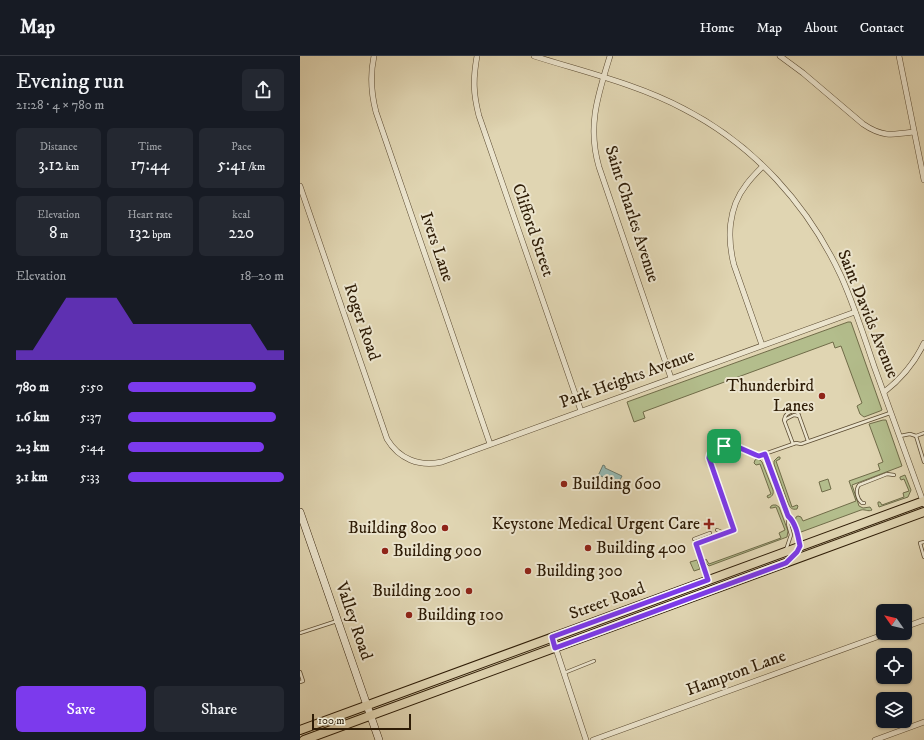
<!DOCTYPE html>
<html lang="en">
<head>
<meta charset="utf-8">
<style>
  body { margin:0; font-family:"IM FELL DW Pica",serif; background:#242831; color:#f1f3f6; height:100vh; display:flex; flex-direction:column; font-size:15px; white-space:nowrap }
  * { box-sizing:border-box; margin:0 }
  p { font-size:13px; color:#9ea1a6 }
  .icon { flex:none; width:22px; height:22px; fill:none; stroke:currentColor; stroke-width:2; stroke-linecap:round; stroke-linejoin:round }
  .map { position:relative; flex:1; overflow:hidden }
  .drawer { display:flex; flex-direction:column; background:#171b24; width:300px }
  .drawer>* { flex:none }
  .needle { width:26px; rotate:304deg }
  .controls { position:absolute; left:576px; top:548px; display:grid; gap:8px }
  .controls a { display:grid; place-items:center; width:36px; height:36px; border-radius:6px; background:#171b24; box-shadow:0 1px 3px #0004; font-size:20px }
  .scale { position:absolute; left:12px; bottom:10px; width:99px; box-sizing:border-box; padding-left:4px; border:2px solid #2e1c06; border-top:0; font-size:11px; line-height:14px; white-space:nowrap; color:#2e1c06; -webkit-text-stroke:3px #ebe4cd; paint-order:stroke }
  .pin { position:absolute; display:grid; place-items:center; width:34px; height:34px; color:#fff; margin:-17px; border-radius:8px; box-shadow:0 2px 6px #0006 }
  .round { display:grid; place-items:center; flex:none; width:42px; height:42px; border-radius:6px; background:#242831 }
  .overview { display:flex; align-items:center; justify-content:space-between; height:68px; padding:0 16px }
  h1 { font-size:22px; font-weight:600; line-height:30px }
  .figures { display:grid; grid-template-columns:repeat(3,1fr); gap:6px; height:68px; padding:4px 16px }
  .figures div { display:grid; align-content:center; border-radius:6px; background:#242831; text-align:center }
  .figures b { font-size:17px; font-weight:600 }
  .figures small { font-size:11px; font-weight:400 }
  .figures p { font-size:11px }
  .chart { height:112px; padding:8px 16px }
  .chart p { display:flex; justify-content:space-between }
  .chart svg { width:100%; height:72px; margin-top:4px; fill:#7c3aed; opacity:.7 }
  .action { display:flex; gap:8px; margin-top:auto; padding:8px 16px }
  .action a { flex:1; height:46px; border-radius:6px; background:#7c3aed; color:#fff; font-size:16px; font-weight:600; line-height:46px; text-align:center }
  .action a+a { background:#242831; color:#f1f3f6 }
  ul { padding:0 16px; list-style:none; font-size:13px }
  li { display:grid; grid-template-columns:64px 48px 1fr; align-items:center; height:30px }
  li i { height:10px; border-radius:5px; background:#7c3aed }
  header { display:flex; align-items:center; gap:24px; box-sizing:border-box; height:56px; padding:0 20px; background:#171b24; border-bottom:1px solid #363941 }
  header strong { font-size:19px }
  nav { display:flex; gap:22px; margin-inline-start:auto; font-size:14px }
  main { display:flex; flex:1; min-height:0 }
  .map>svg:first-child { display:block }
</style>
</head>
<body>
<header>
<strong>Map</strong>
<nav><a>Home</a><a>Map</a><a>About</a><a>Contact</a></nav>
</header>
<main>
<section class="drawer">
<div class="overview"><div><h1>Evening run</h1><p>21:28 · 4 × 780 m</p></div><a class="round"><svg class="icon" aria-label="share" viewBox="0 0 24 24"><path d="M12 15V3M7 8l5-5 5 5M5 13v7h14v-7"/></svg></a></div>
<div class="figures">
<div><p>Distance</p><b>3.12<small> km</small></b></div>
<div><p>Time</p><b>17:44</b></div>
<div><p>Pace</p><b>5:41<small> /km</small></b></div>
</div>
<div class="figures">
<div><p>Elevation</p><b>8<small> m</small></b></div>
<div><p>Heart rate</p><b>132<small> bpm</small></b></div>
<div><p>kcal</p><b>220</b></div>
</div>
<div class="chart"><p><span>Elevation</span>18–20 m</p>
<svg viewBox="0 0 160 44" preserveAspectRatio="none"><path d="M0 44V38L10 38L20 22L30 6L40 6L50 6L60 6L70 22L80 22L90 22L100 22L110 22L120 22L130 22L140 22L150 38L160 38V44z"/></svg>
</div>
<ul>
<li><b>780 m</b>5:50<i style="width:82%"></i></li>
<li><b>1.6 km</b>5:37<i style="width:95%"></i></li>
<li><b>2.3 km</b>5:44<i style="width:87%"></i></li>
<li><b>3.1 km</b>5:33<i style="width:100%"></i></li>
</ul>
<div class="action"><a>Save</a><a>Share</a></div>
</section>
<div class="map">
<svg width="624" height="684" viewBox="0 0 624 684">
  <rect width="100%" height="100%" fill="#e0d5b2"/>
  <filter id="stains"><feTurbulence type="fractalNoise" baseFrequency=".005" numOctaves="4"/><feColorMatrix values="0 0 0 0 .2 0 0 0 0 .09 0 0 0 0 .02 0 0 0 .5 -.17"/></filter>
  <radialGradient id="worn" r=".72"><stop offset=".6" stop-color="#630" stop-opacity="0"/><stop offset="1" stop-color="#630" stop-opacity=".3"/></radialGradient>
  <g fill="#b3bd8c" stroke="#706c49">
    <polygon points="548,266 551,266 582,354 580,355 564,361 560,358 557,350 562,347 541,290 535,292 533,286 343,356 345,362 334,366 327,346"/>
    <path d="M583,364H586L602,410L552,429L559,450L563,452L570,451L572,454C568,456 565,453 561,454L501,476L497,472L495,466L496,461L498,460L501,461L503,465L556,445L549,425L580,414L578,408L583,406L569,368Z"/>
    <path d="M478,401H480V403L476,405L492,451L497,449L498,450L497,453C492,454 490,452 488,447L474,408V405Z"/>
    <path d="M457,403L460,404L462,406L473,434C474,438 472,441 468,442L467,440L471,438L460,408L456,409L454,407L455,404Z"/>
    <polygon points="605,419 611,434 608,441 579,451 578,448 578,446 580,446 582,449 604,441 603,437 609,435 604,423 601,424 600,422 600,421"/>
    <polygon points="528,423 531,433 522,436 519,426"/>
    <polygon points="473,449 476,449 479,451 488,475 487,481 409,510 406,507 405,504 406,503 409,508 481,482 479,477 485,474 476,451 472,452 470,452 471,450"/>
    <polygon points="397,504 400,513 394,515 390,506"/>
  </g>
  <polygon fill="#94b8b2" stroke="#6b7a6d" points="303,409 305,410 305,412 322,420 318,428 301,420 300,421 298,420"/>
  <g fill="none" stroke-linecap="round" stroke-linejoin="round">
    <defs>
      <g id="lane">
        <polyline points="485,365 486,363 494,359 499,360"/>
        <polyline points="600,380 610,378 616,380 624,377"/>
        <polyline points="616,380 624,406"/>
        <path d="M493,388L484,364C485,358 488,357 493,355L498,357L508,385"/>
        <path d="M465,398L488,460C495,467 498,480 500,490"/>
        <path d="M564,447H562C557,443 555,434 559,429L587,418L594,419"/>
        <polyline points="417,474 424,477"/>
        <polyline points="394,483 410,477"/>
        <polyline points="624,486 620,487 624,501"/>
        <polyline points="486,494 491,479 488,468 488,460"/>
        <polyline points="490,502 498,494"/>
        <polyline points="408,523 396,488 434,474 409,402 409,399 412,395 428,388 431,388 459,400 496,387 501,388 590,357"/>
        <polyline points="0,577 37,565"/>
        <polyline points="0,616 3,625 0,626"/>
        <polyline points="264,617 294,605"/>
      </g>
      <g id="street">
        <path d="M74,0C70,19 71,37 76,56L190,388"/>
        <path d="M177,0C173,23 173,37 179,60L281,355"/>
        <path d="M234,0C284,16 337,28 384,53C454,89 508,149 541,220C554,249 564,280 574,310C591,356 607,402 624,448"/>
        <path d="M310,0C298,39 287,70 299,111L371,322"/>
        <path d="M480,0L503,17L563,68C582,81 592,79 614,76"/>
        <polyline points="599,0 624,124"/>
        <path d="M0,130L87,383C99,403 119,411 142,406L555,256"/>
        <path d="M462,289L434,209C427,182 428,152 446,129C451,122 457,116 463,110"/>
        <path d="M584,336C601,323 615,306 624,287"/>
        <polyline points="605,571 624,564"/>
        <polyline points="252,581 286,684"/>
        <polyline points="293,684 588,577"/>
        <polyline points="575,684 624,666"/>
      </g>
      <polyline id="secondary" points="0,456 79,684"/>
      <g id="primary">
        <polyline points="0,674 624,445"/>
        <polyline points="4,684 624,456"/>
      </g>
    </defs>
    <use href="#lane" stroke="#5a4a31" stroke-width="4"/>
    <use href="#street" stroke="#5a4a31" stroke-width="6"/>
    <use href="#secondary" stroke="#2e1c06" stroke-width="8"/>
    <use href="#primary" stroke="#2e1c06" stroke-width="10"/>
    <use href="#lane" stroke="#ebe4cd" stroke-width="2.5"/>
    <use href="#street" stroke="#ebe4cd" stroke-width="5"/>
    <use href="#secondary" stroke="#ebe4cd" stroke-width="7"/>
    <use href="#primary" stroke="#e0d5b2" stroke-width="8"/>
  </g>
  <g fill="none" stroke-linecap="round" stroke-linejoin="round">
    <defs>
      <path id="route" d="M428,388H431L456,399L459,400L465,398L488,460C496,467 498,480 500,490L497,496L486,507L255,592L252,581L408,524L396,488L434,474L409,402C410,392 419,392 428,388Z"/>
    </defs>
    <use href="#route" stroke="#fff" stroke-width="8"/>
    <use href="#route" stroke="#7c3aed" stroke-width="5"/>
  </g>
  <g fill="#8f2418" stroke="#ebe4cd" stroke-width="1.5">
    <circle cx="522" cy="340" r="4"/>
    <circle cx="264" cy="428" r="4"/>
    <path d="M407 462h4v4h4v4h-4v4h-4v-4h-4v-4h4z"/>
    <circle cx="145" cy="472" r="4"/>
    <circle cx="288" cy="492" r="4"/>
    <circle cx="85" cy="495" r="4"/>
    <circle cx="228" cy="515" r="4"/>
    <circle cx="169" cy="535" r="4"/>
    <circle cx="109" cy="559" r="4"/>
  </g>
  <g text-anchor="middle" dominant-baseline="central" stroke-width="4" stroke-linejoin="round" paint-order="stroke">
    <g font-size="17" fill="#2e1c06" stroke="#ebe4cd">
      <text transform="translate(332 158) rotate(72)">Saint Charles Avenue</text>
      <text transform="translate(233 174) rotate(71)">Clifford Street</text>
      <text transform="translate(137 191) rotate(71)">Ivers Lane</text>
      <text transform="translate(568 258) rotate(68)">Saint Davids Avenue</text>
      <text transform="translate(62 266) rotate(71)">Roger Road</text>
      <text transform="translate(327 323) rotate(-20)">Park Heights Avenue</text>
      <text transform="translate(307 545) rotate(-20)">Street Road</text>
      <text transform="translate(54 565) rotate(71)">Valley Road</text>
      <text transform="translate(436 617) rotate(-20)">Hampton Lane</text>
    </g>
    <g font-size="17" fill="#2e1c06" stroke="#ebe4cd" text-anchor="start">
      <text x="514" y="330" text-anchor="end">Thunderbird<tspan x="514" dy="20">Lanes</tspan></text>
      <text x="272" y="428">Building 600</text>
      <text x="400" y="468" text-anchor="end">Keystone Medical Urgent Care</text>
      <text x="137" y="472" text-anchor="end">Building 800</text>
      <text x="296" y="492">Building 400</text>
      <text x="93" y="495">Building 900</text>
      <text x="236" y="515">Building 300</text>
      <text x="161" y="535" text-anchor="end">Building 200</text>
      <text x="117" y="559">Building 100</text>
    </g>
  </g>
  <rect width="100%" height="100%" filter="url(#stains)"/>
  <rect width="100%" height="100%" fill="url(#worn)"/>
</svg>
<div class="controls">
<a><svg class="needle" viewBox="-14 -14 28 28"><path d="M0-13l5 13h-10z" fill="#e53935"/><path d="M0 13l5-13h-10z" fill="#9ea1a6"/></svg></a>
<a><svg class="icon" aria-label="locate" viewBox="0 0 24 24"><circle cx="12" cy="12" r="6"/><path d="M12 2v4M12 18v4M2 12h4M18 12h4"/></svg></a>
<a><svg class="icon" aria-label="layers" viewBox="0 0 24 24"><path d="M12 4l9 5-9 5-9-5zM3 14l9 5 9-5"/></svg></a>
</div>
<div class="scale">100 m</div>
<div class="pin" style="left:424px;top:390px;background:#1e9e55"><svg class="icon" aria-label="arrive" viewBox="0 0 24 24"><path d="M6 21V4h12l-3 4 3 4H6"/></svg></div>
</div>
</main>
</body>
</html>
